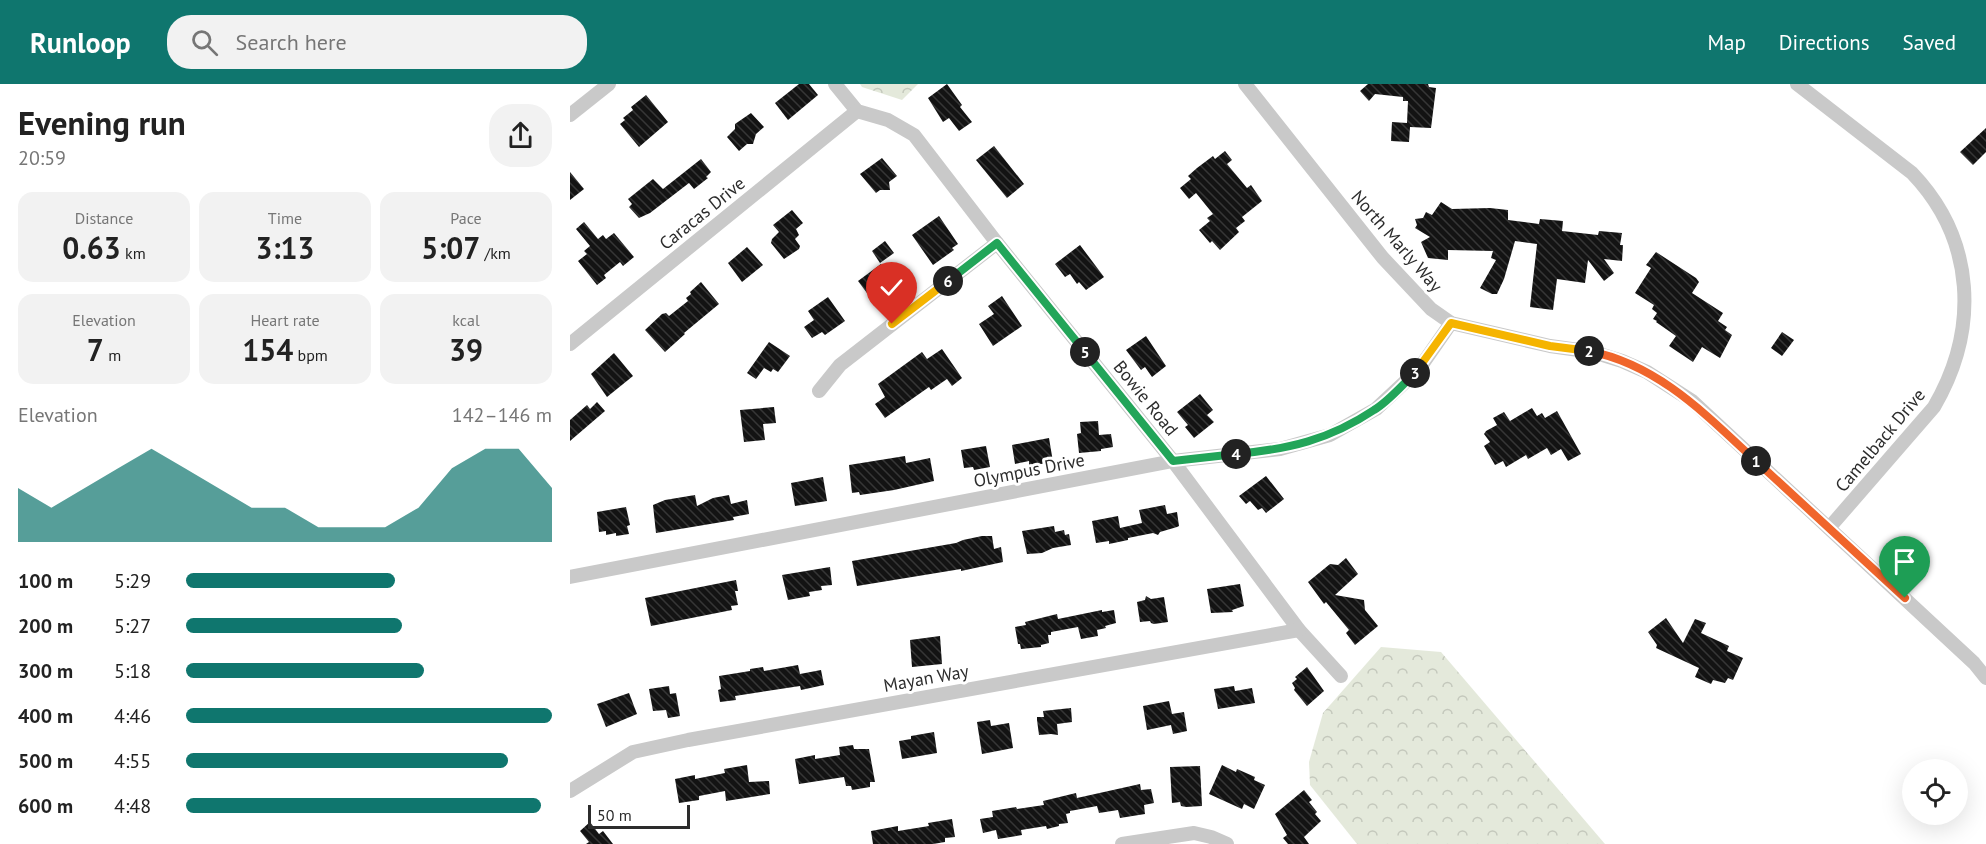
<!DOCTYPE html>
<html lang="en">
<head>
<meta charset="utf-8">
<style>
  body { margin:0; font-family:"PT Sans",sans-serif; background:#f2f2f2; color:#222; height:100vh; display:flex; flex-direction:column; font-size:22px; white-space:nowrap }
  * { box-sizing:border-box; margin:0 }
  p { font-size:20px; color:#767676 }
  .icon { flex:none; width:33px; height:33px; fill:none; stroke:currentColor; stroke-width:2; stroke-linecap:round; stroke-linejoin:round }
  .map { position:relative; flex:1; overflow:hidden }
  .drawer { display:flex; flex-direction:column; background:#fff; width:570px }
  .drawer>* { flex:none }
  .fabs { position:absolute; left:1332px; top:675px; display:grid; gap:12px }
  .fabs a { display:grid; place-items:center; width:66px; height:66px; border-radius:50%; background:#fff; box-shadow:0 6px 24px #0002; font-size:30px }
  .scale { position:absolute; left:18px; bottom:15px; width:102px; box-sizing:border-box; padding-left:6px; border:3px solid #2c2c2c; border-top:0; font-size:16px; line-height:21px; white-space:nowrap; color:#2c2c2c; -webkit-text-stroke:4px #fff; paint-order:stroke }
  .pin { position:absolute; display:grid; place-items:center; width:51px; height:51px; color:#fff; margin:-62px -26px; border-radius:50% 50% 50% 0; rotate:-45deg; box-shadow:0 0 6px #0007 }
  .pin .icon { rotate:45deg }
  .km { position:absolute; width:30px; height:30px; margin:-15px; border-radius:50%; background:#222; color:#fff; font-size:16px; line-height:30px; text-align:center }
  .round { display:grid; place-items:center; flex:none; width:63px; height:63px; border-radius:24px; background:#f2f2f2 }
  .head { display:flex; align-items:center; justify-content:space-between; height:102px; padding:0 18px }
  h1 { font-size:33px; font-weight:700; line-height:45px }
  .figures { display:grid; grid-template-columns:repeat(3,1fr); gap:9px; height:102px; padding:6px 18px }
  .figures div { display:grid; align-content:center; border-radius:15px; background:#f2f2f2; text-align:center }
  .figures b { font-size:30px; font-weight:700 }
  .figures small { font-size:16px; font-weight:400 }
  .figures p { font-size:16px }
  .chart { height:168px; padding:12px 18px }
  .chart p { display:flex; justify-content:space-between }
  .chart svg { width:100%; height:108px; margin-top:6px; fill:#0f766e; opacity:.7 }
  ul { padding:0 18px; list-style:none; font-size:20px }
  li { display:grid; grid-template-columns:96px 72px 1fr; align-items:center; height:45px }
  li i { height:15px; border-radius:8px; background:#0f766e }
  header { display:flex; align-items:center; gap:36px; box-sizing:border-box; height:84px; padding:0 30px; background:#0f766e; color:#fff }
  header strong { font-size:28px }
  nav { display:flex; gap:33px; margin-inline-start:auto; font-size:21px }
  .search { width:420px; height:54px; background:#f2f2f2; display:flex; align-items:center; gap:15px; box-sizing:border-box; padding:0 21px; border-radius:24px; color:#767676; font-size:22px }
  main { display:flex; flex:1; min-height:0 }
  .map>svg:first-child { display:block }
</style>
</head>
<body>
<header>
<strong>Runloop</strong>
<div class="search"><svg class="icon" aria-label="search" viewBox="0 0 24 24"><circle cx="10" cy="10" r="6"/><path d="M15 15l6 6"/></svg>Search here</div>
<nav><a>Map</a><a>Directions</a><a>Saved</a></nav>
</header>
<main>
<section class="drawer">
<div class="head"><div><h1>Evening run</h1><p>20:59</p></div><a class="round"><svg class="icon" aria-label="share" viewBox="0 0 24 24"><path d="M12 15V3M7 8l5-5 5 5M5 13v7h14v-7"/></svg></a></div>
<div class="figures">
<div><p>Distance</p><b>0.63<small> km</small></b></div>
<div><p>Time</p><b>3:13</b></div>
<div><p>Pace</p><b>5:07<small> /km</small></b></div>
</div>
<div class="figures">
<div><p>Elevation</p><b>7<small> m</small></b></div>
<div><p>Heart rate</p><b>154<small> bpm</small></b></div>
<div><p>kcal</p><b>39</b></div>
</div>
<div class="chart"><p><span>Elevation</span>142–146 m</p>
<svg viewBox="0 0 160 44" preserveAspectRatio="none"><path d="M0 44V22L10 30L20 22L30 14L40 6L50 14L60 22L70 30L80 30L90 38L100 38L110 38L120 30L130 14L140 6L150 6L160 22V44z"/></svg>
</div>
<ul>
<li><b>100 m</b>5:29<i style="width:57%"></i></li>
<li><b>200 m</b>5:27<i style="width:59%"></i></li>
<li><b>300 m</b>5:18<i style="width:65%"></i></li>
<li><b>400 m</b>4:46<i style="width:100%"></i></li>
<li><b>500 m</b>4:55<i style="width:88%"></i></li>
<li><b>600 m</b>4:48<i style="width:97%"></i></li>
</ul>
</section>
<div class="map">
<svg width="1416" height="760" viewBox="0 0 1416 760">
  <defs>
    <pattern id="forest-crowns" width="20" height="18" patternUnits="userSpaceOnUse" patternTransform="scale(1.5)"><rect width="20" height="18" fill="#e4e9db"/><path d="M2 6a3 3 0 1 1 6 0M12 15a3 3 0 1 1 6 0" fill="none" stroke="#c4c8bc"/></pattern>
    <pattern id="building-back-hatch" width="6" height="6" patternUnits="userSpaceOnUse" patternTransform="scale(1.5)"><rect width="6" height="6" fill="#131313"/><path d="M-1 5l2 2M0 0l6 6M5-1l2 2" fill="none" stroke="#363636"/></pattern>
  </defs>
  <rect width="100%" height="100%" fill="#fff"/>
  <g fill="url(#forest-crowns)">
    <polygon points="290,0 348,0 332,16 292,3"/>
    <polygon points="811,563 871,568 1035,760 787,760 740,701 739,678 753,629"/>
  </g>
  <g fill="url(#building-back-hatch)">
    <polygon points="229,0 239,0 248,11 218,36 205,19"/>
    <polygon points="377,0 392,21 390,23 402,38 389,47 379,34 373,38 358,14"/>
    <polygon points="798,0 858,0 859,3 866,4 861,44 840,43 839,58 821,57 822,38 837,39 838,17 833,17 833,13 805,10 799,17 790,7"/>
    <polygon points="76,11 98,38 69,63 50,40 55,36 53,34 63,26 61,23"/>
    <polygon points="181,29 194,43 186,50 183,60 177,60 169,67 157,53 165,45 165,40"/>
    <polygon points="1416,44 1416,68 1403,81 1390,68"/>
    <polygon points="424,62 454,100 437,114 406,76"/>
    <polygon points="655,67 662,76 657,80 677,104 681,101 692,117 672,133 675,137 666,144 669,148 650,166 642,157 640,159 629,146 640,137 637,134 643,130 626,109 619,115 610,104 621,95 618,92 627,84 643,72 645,75"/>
    <polygon points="312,74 327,92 319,98 320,106 310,106 306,109 290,90"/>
    <polygon points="131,75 141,88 136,93 138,94 124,105 119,99 80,129 69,134 59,123 62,120 58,115 83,95 93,105"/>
    <polygon points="0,88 14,105 0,116"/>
    <polygon points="871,118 882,125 920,124 938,126 938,136 969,140 970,135 993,137 992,147 1028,151 1029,147 1052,149 1050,161 1053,161 1052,177 1034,175 1044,189 1034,197 1018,176 1015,199 987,195 983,226 960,223 967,160 945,157 934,195 927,210 922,210 910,204 926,176 921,174 923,167 878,166 878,176 858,174 851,158 860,153 845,144 847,141 845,135 853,134 856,128 862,131"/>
    <polygon points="222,126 233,139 226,145 229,151 225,155 230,162 229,165 214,175 201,159 202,155 209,148 203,141"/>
    <polygon points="369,132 388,160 382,164 384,166 363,181 342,151"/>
    <polygon points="14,138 28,155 33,151 36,155 44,149 64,173 53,182 50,178 34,191 36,194 27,201 8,177 17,170 14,167 20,162 6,145"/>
    <polygon points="315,157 324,169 310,179 302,167"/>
    <polygon points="510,161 534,193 516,206 509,198 507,200 500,190 495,193 485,180"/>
    <polygon points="177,163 193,181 172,198 158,179"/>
    <polygon points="1086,168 1126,194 1129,198 1122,209 1153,229 1148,237 1157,243 1155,246 1162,251 1150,274 1132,263 1123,278 1099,262 1106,252 1086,238 1087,237 1083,235 1087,229 1082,225 1084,221 1065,209 1081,184 1076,181"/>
    <polygon points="311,180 327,203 306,221 288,197"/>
    <polygon points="131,198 149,220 114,249 115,250 95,268 75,246 92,230 96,229 99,232 118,217 116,214 121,210 120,208"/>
    <polygon points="432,212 452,242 423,262 409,240 424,230 418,222"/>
    <polygon points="258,213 275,237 255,251 252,248 242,254 234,243 244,236 238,227"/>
    <polygon points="1212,248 1224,256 1212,272 1201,264"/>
    <polygon points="576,252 596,282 582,293 575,283 571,286 556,266"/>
    <polygon points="199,258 220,272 208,288 203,285 201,288 194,284 186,295 177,289"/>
    <polygon points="372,265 392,294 382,302 377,295 361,306 359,303 315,334 305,320 315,313 308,300 352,268 357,275"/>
    <polygon points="44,269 63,292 37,313 21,290"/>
    <polygon points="630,310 643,326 637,331 644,338 624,354 615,343 618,341 607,328"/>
    <polygon points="27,318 35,327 0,357 0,336 17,321 20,325"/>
    <polygon points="204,323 206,339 193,340 195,356 174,358 170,326"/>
    <polygon points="962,324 967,332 972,329 975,334 987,327 1011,370 998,377 991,365 981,371 977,364 958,375 956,371 936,383 933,377 925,381 914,362 920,358 914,350 916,347 927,341 923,334 934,328 940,337"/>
    <polygon points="528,337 529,351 541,350 543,363 531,365 531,367 509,369 507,350 511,349 510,338"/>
    <polygon points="479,354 483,378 459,382 459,377 445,380 442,361"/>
    <polygon points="416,362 420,383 404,386 403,383 394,384 391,366"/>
    <polygon points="335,372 336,379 360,374 364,397 324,406 290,411 289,408 282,409 279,381"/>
    <polygon points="696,392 714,415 696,429 692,424 688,426 680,417 676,420 669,412"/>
    <polygon points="253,393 257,417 225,422 221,399"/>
    <polygon points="125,411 127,422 143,414 159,411 161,420 177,416 179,430 163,433 164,436 86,449 83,421 95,416"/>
    <polygon points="595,421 597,430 607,428 609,442 607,443 590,448 588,451 583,449 558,454 558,456 539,460 539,457 526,459 522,437 548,432 550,444 572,439 569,426"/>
    <polygon points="56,423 60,441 57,442 59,450 46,452 46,449 36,451 36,447 29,448 27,428"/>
    <polygon points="484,442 485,448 494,446 495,451 499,450 501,461 483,464 472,469 457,470 452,447"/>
    <polygon points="412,452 422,452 424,465 431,463 433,478 391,487 391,485 287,502 282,477 386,459 393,456"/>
    <polygon points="776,474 788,490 765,511 794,516 795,526 808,542 785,561 776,549 779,546 756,518 754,520 738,498 760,480 768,481"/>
    <polygon points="260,483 262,501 251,502 252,506 239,508 240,512 218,516 212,491"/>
    <polygon points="166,496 168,507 165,507 168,521 161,522 162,526 81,542 75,514"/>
    <polygon points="670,500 674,522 662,526 663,528 641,529 637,505"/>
    <polygon points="576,512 581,515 594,513 598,538 584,540 581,539 580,537 570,538 567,518 575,516"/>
    <polygon points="532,526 532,528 544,526 546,539 535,542 536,544 527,546 528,552 511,555 508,543 481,548 481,551 478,551 479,559 471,561 471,563 451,565 450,560 448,560 445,543 456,541 455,538 487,530 488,535"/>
    <polygon points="1096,534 1113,559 1125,535 1136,539 1131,549 1159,562 1157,567 1173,574 1163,596 1158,594 1155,599 1143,596 1141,600 1125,593 1129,584 1086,564 1087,561 1078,548"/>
    <polygon points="370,552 372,580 342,583 340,556"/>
    <polygon points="228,581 230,590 251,586 254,601 231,606 230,602 165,612 166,616 150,618 148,606 151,605 149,592 180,587 180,585 193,583 194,587"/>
    <polygon points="737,583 754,607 737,622 724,606 725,604 722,599 727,595 725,593"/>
    <polygon points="99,602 100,610 106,609 110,632 98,634 96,626 83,627 79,605"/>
    <polygon points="664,602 665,607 682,604 685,619 648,625 644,605"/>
    <polygon points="59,609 67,630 36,643 27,620"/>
    <polygon points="599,617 602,630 614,628 617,647 603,650 601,641 577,646 573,622"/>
    <polygon points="501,624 502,638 487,640 488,651 481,650 469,651 467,636 467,633 474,633 473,627"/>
    <polygon points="420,636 421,642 439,639 443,664 412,670 407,638"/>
    <polygon points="364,648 367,669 332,675 329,657 341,655 341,652"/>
    <polygon points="283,661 284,665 299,665 305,698 300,698 300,703 282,706 281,702 276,702 274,693 229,700 225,675 245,671 245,675 270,671 269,663"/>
    <polygon points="177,681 179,698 199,697 200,710 156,717 155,707 129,712 129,716 109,719 105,695 125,691 125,695 155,689 154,685"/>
    <polygon points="652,681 666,688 667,685 685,693 684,696 695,701 684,725 674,720 672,725 639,710"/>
    <polygon points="630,682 632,722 616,723 611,722 610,718 602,719 600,683"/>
    <polygon points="570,700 571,706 581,705 584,719 574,721 575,730 550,734 548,726 529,729 527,722 500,727 500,729 496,730 498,739 489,740 489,742 477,745 476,742 451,746 452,751 428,755 426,746 413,749 410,735 423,733 422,727 446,723 447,725 474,721 473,717 506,709 507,714"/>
    <polygon points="734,706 742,716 739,718 747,728 745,730 751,737 734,753 739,760 718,760 713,754 717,751 705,730"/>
    <polygon points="382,735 385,753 375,754 375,758 363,760 303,760 301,747 328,742 328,747 359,742 358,739"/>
    <polygon points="20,738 29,750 33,747 43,760 16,760 19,758 10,747"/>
  </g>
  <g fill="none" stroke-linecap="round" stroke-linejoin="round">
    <g stroke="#c9c9c9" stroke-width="14">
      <polyline points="265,0 287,27 318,36 344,51 427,159 603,377 729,546 771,592"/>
      <polyline points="675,0 813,174 861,225 881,239 980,262 1023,268 1052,277 1077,288 1122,317 1404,579 1416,594"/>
      <path d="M1227,0L1342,89C1406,156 1409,246 1364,323L1259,444"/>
      <polyline points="0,31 39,0"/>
      <polyline points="0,260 287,27"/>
      <polyline points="249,307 270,281 427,159"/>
      <polyline points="0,493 603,377 710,365 760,351 806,325 849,285 881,239"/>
      <polyline points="0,707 63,668 118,656 729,546"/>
      <polyline points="552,760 624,749 641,753 657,760"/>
    </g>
  </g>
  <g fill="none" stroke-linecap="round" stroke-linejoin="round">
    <defs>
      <polyline id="split-1" points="1186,377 1335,514"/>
      <path id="split-2" d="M1019,267C1089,281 1136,331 1186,377"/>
      <polyline id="split-3" points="845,289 881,239 980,262 1019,267"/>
      <path id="split-4" d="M666,370C719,365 759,356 804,326C819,317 832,301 845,289"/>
      <polyline id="split-5" points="515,268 603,377 666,370"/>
      <polyline id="split-6" points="378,197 427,159 515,268"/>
      <polyline id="split-7" points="322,240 378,197"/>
    </defs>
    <use href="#split-1" stroke="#fff" stroke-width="12"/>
    <use href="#split-2" stroke="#fff" stroke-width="12"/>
    <use href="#split-3" stroke="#fff" stroke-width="12"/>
    <use href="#split-4" stroke="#fff" stroke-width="12"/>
    <use href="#split-5" stroke="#fff" stroke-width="12"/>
    <use href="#split-6" stroke="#fff" stroke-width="12"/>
    <use href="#split-7" stroke="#fff" stroke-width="12"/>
    <use href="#split-1" stroke="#f0652b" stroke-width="8"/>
    <use href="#split-2" stroke="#f0652b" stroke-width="8"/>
    <use href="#split-3" stroke="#f5b400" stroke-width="8"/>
    <use href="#split-4" stroke="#22a559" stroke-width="8"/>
    <use href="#split-5" stroke="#22a559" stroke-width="8"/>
    <use href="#split-6" stroke="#22a559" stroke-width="8"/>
    <use href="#split-7" stroke="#f5b400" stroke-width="8"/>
  </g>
  <g text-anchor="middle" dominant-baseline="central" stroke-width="6" stroke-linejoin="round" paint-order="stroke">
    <g font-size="18" fill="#2c2c2c" stroke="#fff">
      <text transform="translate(132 129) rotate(-39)">Caracas Drive</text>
      <text transform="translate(827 157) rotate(49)">North Marly Way</text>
      <text transform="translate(576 314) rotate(51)">Bowie Road</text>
      <text transform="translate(1310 356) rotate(-50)">Camelback Drive</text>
      <text transform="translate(459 386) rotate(-11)">Olympus Drive</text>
      <text transform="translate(356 594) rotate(-10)">Mayan Way</text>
    </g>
  </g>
</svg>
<div class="fabs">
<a><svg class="icon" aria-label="locate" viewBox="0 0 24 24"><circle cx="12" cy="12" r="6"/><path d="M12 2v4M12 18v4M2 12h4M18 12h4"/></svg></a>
</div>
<div class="scale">50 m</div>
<div class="pin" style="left:1335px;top:514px;background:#1e9e55"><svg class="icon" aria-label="arrive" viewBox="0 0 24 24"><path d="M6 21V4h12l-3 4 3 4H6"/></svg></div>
<div class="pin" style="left:322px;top:240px;background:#d93025"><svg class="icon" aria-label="check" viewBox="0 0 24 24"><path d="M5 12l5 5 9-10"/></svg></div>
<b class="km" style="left:1186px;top:377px">1</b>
<b class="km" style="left:1019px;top:267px">2</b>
<b class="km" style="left:845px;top:289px">3</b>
<b class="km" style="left:666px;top:370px">4</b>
<b class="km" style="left:515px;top:268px">5</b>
<b class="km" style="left:378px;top:197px">6</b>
</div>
</main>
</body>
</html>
